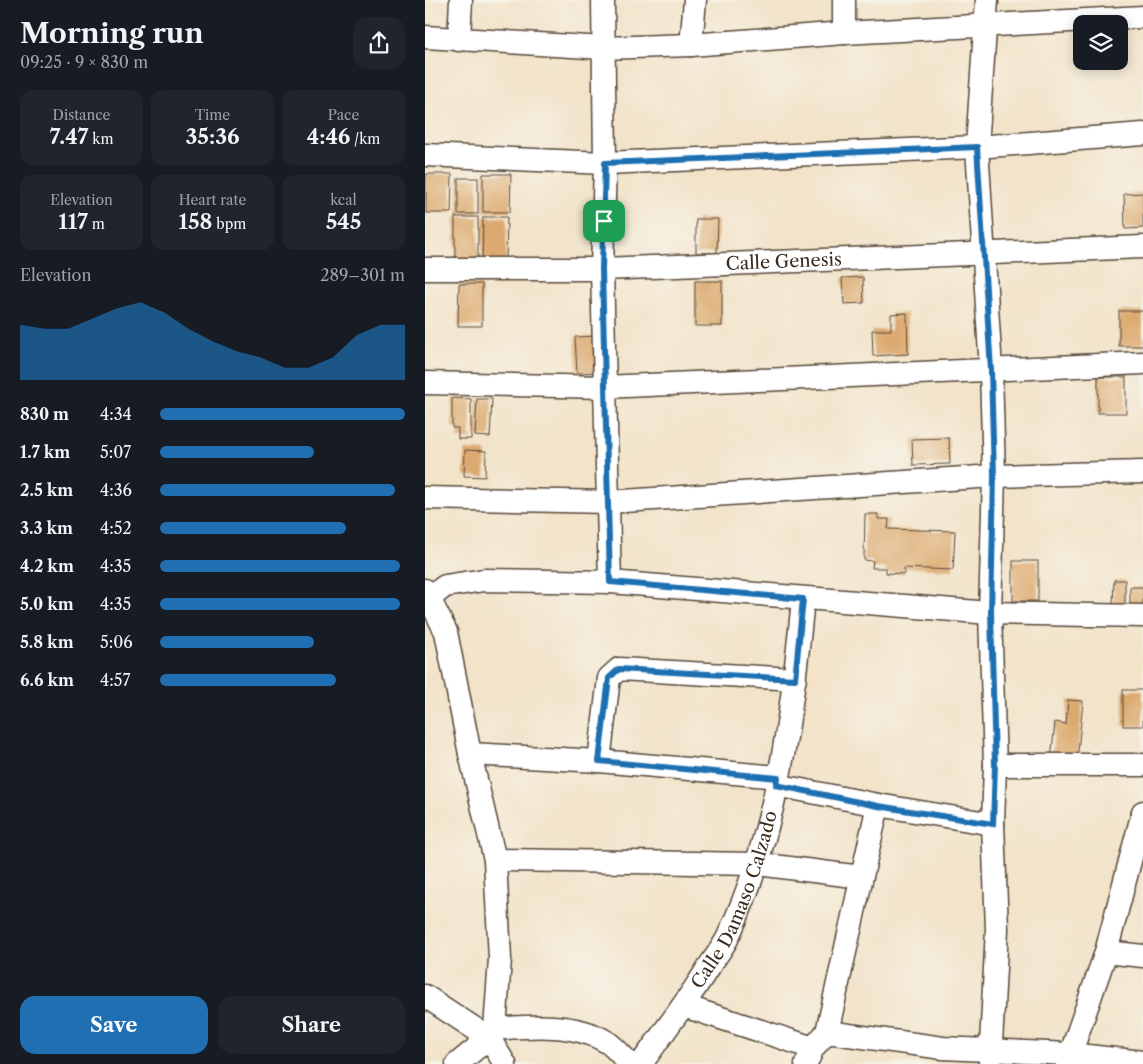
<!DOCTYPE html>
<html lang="en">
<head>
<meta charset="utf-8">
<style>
  body { margin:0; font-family:"Libre Caslon Text",serif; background:#20242c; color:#f1f3f6; height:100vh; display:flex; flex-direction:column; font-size:19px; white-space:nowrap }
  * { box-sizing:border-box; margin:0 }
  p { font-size:16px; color:#9ea1a6 }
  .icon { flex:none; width:28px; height:28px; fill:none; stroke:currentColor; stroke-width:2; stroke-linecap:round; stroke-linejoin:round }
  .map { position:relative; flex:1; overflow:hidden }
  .sheet { display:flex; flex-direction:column; background:#171b24; width:425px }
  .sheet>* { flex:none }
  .fabs { position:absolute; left:648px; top:15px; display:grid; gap:10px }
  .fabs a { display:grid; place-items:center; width:55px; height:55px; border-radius:10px; background:#171b24; box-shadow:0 2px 12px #0003; font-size:25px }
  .pin { position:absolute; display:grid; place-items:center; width:42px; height:42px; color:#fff; margin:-21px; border-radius:10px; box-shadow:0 2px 8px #0006 }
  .round { display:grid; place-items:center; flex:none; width:52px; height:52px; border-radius:15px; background:#20242c }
  .head { display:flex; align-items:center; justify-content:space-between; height:85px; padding:0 20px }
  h1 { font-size:28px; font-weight:700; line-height:38px }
  .figures { display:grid; grid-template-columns:repeat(3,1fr); gap:8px; height:85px; padding:5px 20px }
  .figures div { display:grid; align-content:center; border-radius:12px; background:#20242c; text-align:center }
  .figures b { font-size:21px; font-weight:700 }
  .figures small { font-size:14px; font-weight:400 }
  .figures p { font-size:14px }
  .chart { height:140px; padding:10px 20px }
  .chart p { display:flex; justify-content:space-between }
  .chart svg { width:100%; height:90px; margin-top:5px; fill:#1f6fb2; opacity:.7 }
  .action { display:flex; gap:10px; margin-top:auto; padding:10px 20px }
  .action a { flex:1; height:58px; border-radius:15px; background:#1f6fb2; color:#fff; font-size:20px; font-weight:700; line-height:58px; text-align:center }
  .action a+a { background:#20242c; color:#f1f3f6 }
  ul { padding:0 20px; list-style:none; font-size:16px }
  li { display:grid; grid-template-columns:80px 60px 1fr; align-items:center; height:38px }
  li i { height:12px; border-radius:6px; background:#1f6fb2 }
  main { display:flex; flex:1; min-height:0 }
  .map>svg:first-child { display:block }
</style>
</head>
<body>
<main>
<section class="sheet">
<div class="head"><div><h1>Morning run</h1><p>09:25 · 9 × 830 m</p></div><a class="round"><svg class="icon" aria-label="share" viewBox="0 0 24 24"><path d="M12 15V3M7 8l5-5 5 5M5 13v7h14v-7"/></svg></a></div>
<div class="figures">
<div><p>Distance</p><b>7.47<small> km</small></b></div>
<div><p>Time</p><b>35:36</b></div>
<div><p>Pace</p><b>4:46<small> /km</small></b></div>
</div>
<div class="figures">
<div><p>Elevation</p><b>117<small> m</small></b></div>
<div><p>Heart rate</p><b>158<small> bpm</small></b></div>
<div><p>kcal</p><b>545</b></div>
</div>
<div class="chart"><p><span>Elevation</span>289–301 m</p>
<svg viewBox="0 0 160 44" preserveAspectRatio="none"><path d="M0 44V17L10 19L20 19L30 14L40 9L50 6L60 11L70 19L80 25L90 30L100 33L110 38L120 38L130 33L140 22L150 17L160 17V44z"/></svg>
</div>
<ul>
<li><b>830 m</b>4:34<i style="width:100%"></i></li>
<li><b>1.7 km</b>5:07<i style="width:63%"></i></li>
<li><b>2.5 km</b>4:36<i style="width:96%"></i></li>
<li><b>3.3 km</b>4:52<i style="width:76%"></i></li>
<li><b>4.2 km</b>4:35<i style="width:98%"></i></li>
<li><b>5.0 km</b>4:35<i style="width:98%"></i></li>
<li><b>5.8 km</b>5:06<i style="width:63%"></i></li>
<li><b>6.6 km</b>4:57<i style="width:72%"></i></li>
</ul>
<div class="action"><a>Save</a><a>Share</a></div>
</section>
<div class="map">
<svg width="718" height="1064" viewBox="0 0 718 1064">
  <rect width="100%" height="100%" fill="#f7f3e8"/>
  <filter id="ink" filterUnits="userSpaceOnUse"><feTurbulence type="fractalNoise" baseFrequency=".02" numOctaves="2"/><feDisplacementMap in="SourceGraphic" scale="10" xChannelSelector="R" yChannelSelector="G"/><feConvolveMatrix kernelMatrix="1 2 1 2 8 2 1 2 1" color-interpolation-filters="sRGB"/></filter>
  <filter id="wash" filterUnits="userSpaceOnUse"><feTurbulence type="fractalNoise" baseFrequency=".0096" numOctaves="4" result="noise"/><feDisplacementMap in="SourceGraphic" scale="20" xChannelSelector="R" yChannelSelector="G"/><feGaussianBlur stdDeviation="1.12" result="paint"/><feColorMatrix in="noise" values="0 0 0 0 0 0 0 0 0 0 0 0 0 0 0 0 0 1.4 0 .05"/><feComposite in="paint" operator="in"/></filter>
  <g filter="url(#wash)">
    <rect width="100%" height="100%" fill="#f2e3c9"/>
    <g id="blocks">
      <g fill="#dcaa6f">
        <polygon points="1,174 27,174 26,213 1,213"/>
        <polygon points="58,174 86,174 85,212 58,212"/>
        <rect x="33" y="178" width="20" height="36"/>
        <polygon points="718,193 718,228 700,229 699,194"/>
        <rect x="30" y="217" width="23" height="43"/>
        <polygon points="58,217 82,217 81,261 57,261"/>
        <polygon points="271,219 293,219 292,253 271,253"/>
        <polygon points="438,277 439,303 419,304 417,278"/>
        <rect x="270" y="281" width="27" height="45"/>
        <polygon points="34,284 57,284 57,326 33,326"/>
        <rect x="694" y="311" width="24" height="35"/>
        <polygon points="482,313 483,354 448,356 447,330 466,330 466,314"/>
        <polygon points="173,336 175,372 152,373 150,337"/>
        <rect x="673" y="377" width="28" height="36"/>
        <polygon points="27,398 46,399 46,439 33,439 33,428 27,428"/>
        <polygon points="52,399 67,399 65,437 50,436"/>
        <polygon points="524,438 525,464 488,465 487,439"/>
        <polygon points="40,450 61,451 60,477 39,476"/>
        <polygon points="440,514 453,514 453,519 464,519 463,529 530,531 528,570 479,568 479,574 461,573 461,568 447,568 448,561 439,560"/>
        <rect x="588" y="561" width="25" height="40"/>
        <polygon points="689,580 700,580 700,605 688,605"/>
        <rect x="705" y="587" width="13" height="20"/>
        <rect x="698" y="690" width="20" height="36"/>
        <polygon points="643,700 658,701 652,762 626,760 630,722 641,724"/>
      </g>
    </g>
  </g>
  <g filter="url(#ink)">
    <use href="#blocks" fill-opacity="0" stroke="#564638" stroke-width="1"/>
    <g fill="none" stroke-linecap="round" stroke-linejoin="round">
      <defs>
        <g id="street">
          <polyline points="178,0 180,163 177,269 185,582"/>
          <polyline points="419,0 419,33"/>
          <polyline points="562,0 552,147 566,370 569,476 565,613 570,765 568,824 572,929 565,1064"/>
          <polyline points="0,37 179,48 266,45 419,33 718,17"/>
          <polyline points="34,40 36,0"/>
          <polyline points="266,45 270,0"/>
          <polyline points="0,155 180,163 552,147 718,134"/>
          <path id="s1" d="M0,269H177L718,247"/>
          <polyline points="0,383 179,387 718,363"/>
          <polyline points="0,498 184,502 569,476 718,472"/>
          <polyline points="0,590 21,632 45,754 70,860 75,959 70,1029"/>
          <polyline points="0,602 20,586 59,580 185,582 565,613 718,616"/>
          <polyline points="45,754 174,761 353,777"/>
          <polyline points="174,761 184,678 194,669 370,679"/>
          <polyline points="570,765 718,765"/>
          <polyline points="351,785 453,805 568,824"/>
          <polyline points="70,860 333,864 436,877"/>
          <polyline points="681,952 718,956"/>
          <polyline points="0,996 64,1038 80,1064"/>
          <polyline points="259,1006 388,1048"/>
          <polyline points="402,1032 518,1048 644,1054 718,1062"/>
          <path d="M32,1064L64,1038L70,1029C106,1026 150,1022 182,1042C190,1047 198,1057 205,1064"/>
          <path id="s2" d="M216,1064C238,1033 261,1003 281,971C288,960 296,950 302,939C352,833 367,715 378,599"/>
          <polyline points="381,1064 388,1048 402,1032 453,805"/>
          <polyline points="642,1064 681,952 718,812"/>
        </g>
      </defs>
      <use href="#street" stroke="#564638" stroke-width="25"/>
      <use href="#street" stroke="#fff" stroke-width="22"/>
    </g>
  </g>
  <g fill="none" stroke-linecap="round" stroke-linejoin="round" filter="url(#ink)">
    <defs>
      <polygon id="route" points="552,147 566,370 569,476 566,613 570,765 568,824 453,806 351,785 353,778 174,761 184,678 194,669 370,679 378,599 185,582 177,269 180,163"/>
    </defs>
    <use href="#route" stroke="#fff" stroke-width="10"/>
    <use href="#route" stroke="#1f6fb2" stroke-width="6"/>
  </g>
  <g text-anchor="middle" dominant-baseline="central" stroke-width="4.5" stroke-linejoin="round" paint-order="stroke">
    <g font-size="18" fill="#3b2a1e" stroke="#f7f3e8">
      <text stroke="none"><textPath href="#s1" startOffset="359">Calle Genesis</textPath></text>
      <text stroke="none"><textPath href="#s2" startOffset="191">Calle Damaso Calzado</textPath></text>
    </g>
  </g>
</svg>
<div class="fabs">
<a><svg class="icon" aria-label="layers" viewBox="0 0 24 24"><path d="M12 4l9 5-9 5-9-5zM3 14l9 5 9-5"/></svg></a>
</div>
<div class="pin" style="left:179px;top:221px;background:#1e9e55"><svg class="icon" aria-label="arrive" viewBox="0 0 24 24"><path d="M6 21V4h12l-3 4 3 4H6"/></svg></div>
</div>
</main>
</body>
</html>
